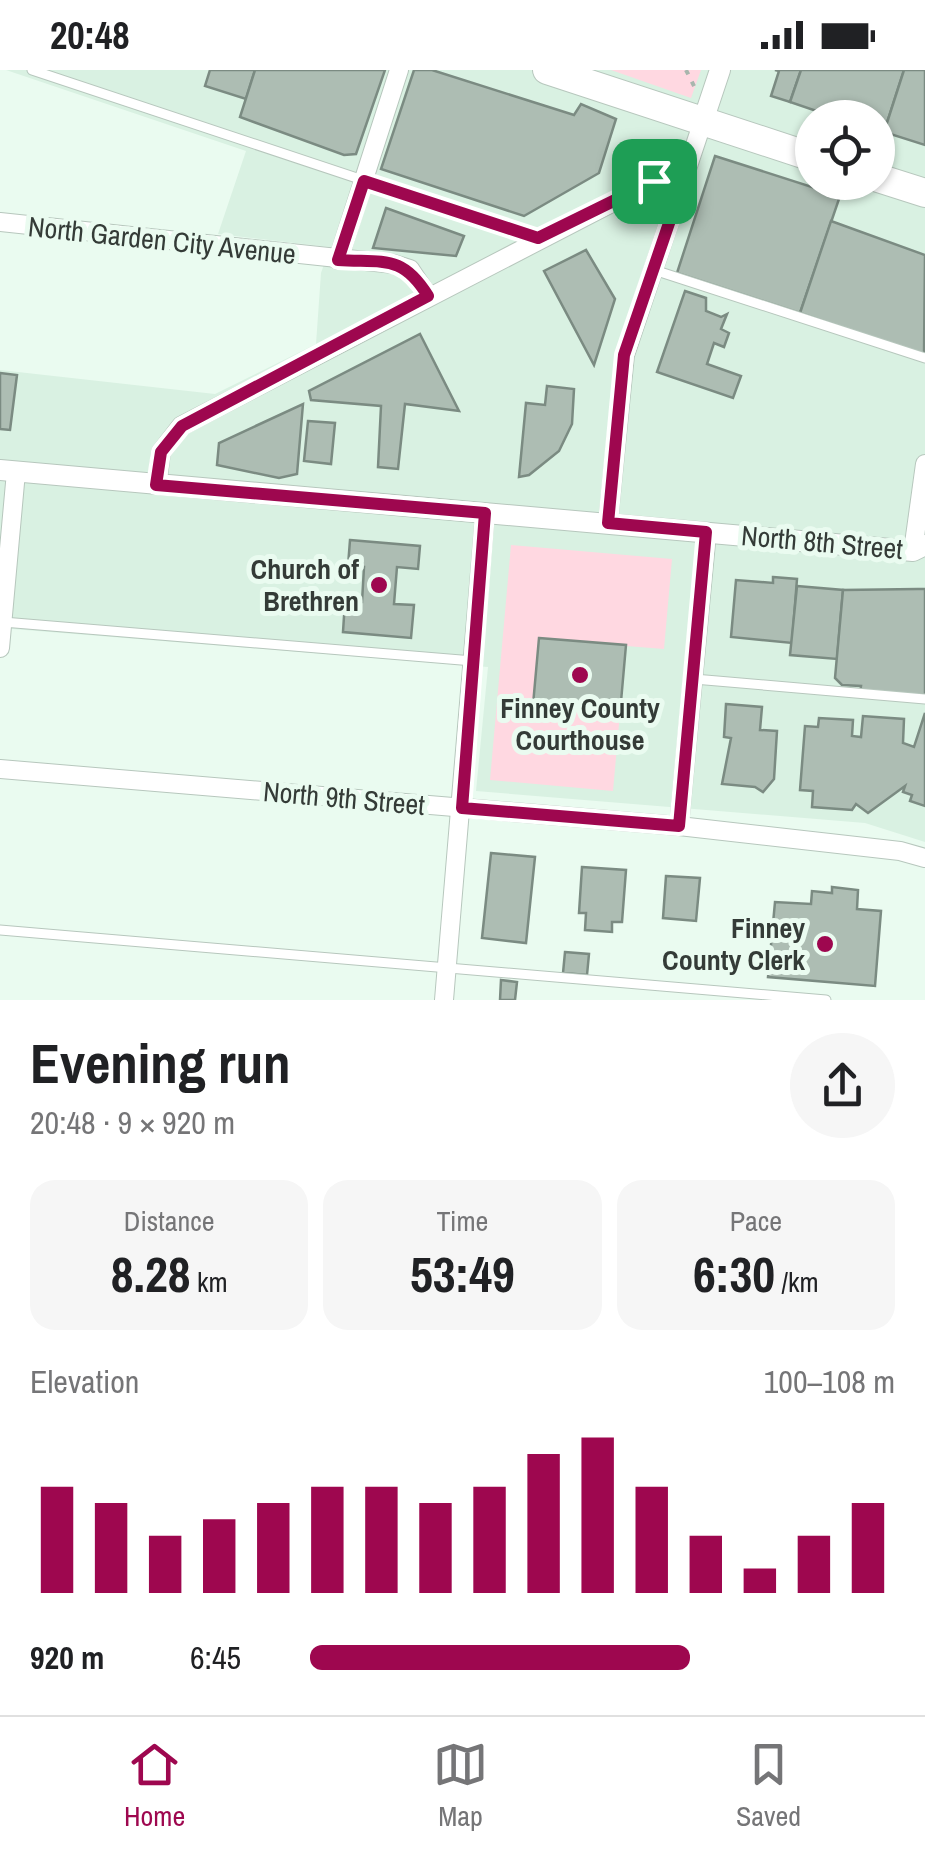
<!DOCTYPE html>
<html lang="en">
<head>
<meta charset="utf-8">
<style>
  body { margin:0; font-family:"Archivo Narrow",sans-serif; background:#f6f6f6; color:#202124; height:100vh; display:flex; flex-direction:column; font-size:38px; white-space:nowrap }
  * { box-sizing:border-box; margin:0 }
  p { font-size:32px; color:#757577 }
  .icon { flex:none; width:55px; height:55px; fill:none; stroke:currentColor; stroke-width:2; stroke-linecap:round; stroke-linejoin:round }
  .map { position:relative; height:930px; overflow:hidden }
  .side { display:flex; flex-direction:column; background:#fff; flex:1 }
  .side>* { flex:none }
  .controls { position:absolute; left:795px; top:30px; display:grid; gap:20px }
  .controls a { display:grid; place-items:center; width:100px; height:100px; border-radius:50%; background:#fff; box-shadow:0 2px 8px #0004; font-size:50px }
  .pin { position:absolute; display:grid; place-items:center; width:85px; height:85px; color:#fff; margin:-42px; border-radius:20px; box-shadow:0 5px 15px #0006 }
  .round { display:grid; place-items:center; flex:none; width:105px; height:105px; border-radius:52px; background:#f6f6f6 }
  .overview { display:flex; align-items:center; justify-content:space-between; height:170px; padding:0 30px }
  h1 { font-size:55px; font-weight:700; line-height:75px }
  .stats { display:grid; grid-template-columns:repeat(3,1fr); gap:15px; height:170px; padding:10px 30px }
  .stats div { display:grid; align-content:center; border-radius:25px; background:#f6f6f6; text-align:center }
  .stats b { font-size:50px; font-weight:700 }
  .stats small { font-size:28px; font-weight:400 }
  .stats p { font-size:28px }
  .chart { height:280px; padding:20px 30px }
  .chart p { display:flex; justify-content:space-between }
  .chart svg { width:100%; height:180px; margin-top:10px; stroke:#9e074f; stroke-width:6 }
  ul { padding:0 30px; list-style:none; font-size:32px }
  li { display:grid; grid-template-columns:160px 120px 1fr; align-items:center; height:75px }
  li i { height:25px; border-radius:12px; background:#9e074f }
  .status { display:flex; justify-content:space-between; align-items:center; height:70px; padding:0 50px; background:#fff; direction:ltr }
  .status svg { height:28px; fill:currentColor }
  .tabs { display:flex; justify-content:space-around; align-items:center; height:140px; border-top:2px solid #e0e0e0; background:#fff; font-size:28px; color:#757577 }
  .tabs a { display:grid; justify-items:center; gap:5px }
  .tabs .current { color:#9e074f }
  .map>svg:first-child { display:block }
</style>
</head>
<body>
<div class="status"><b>20:48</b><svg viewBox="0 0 49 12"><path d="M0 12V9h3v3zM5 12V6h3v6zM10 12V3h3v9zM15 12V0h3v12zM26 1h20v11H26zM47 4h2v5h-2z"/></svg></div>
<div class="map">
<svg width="925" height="930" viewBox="0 0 925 930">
  <rect width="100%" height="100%" fill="#eafbf0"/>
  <path fill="#d9f1e2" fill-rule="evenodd" d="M6,0H925V772L865,753L476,721L488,597L0,558V300L215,324L316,274L321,203L330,177L218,164L246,81ZM812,48H878V112H812Z"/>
  <g fill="#ffd8e1">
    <polygon points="611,0 701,0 691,28"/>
    <polygon points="511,475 672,489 664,579 539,569 533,635 620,643 613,721 490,710"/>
  </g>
  <g fill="#adbdb3" stroke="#7b8b82" stroke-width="2.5">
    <polygon points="210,0 255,0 246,29 205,16"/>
    <polygon points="255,0 385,0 356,84 344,85 240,47"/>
    <polygon points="414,0 432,0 574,45 581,34 616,49 599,103 524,146 381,99"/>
    <polygon points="775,0 801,0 790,32 771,26 779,1"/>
    <polygon points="801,0 904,0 884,62 878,60 878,48 837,48 790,32"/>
    <polygon points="904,0 925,0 925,75 884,62"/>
    <polygon points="715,86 840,126 800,243 677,203"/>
    <polygon points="386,138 464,166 456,186 373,178"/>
    <polygon points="831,151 925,185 924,285 800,243"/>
    <polygon points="586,180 615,229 594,295 544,201"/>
    <polygon points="685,221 706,228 706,241 721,247 727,244 721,259 729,263 724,277 714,273 707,294 741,306 733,328 657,302"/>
    <polygon points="420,264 459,341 405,334 398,399 378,397 381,336 311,330 309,321"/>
    <polygon points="0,303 17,305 10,360 0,359"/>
    <polygon points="547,316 574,319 572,354 559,381 529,405 519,407 526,333 545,335"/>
    <polygon points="303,334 297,404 279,408 217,395 219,373"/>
    <polygon points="308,351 335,353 331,394 304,391"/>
    <polygon points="350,470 420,476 418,499 397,497 394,534 414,535 411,568 343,562 345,531 362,532 364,497 348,496"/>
    <polygon points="773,507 797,509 792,573 731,567 736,510 773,513"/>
    <polygon points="797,516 843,520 837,589 790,585"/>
    <polygon points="918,519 925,519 925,625 860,623 861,616 842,615 835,608 843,520"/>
    <polygon points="539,568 626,575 620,643 533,635"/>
    <polygon points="726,634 762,637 760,660 777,661 774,709 763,722 755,717 722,714 731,668 724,667"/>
    <polygon points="925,643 925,736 910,731 912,725 903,722 905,716 868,743 856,734 852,740 812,737 813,721 800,720 805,656 818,657 819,648 853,650 852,666 861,667 863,646 904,649 903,673 914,677"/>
    <polygon points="491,783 535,787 526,873 482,868"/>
    <polygon points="582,797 626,800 622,852 612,852 612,862 585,860 586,843 579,843"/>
    <polygon points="666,806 700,808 696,851 663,848"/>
    <polygon points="832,817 858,820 857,839 881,841 875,916 768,907 775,832 811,834 812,821 832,823"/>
    <polygon points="565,882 589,884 587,905 563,903"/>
    <polygon points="501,910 517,912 515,930 500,930"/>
  </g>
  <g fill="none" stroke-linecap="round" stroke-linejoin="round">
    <defs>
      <g id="service">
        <polyline points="32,0 537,168"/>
        <polyline points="654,200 925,288"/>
        <polyline points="3,552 473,591"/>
        <polyline points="694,609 925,629"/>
        <polyline points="0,860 826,930"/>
      </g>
      <g id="minor">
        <polyline points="0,152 394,194 410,199 428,226"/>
        <polyline points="338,190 399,0"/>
        <polyline points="157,415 161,382 181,356 654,111 681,118"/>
        <polyline points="608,453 625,285 703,51"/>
        <polyline points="913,481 925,394"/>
        <polyline points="0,578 16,402"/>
        <polyline points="0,699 679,756 900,781 925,788"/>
        <polyline points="679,756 707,462"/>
        <polyline points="444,930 485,443"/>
      </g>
      <g id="tertiary">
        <polyline points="703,51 720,0"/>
        <polyline points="0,400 913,481 925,475"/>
      </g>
      <g id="primary">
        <polyline points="547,0 812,87"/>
        <polyline points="878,108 925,123"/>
      </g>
    </defs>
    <use href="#service" stroke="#b7c7bd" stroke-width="11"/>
    <use href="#minor" stroke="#b7c7bd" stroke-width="20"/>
    <use href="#tertiary" stroke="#b7c7bd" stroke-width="22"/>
    <use href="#primary" stroke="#b7c7bd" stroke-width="30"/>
    <polyline stroke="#a8b6ad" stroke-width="4" stroke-dasharray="5 8" stroke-linecap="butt" points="686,0 695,18"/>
    <use href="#service" stroke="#fff" stroke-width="9"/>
    <use href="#minor" stroke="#fff" stroke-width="18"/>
    <use href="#tertiary" stroke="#fff" stroke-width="20"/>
    <use href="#primary" stroke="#fff" stroke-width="28"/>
  </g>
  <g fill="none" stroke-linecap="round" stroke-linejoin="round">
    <defs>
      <path id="route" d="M364,111L538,168L654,111L681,118L624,285L608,453L706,462L679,756L462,738L485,443L156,415L161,382L182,356L428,226C402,184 384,193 338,190Z"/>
    </defs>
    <use href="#route" stroke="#fff" stroke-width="20"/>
    <use href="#route" stroke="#9e074f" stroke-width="12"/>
  </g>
  <g fill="#9e074f" stroke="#eafbf0" stroke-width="4">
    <circle cx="379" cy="515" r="10"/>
    <circle cx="580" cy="605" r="10"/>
    <circle cx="825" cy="874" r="10"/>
  </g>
  <g text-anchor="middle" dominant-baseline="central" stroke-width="10" stroke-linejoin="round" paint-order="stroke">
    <g font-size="28" fill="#343b37" stroke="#eafbf0">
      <text transform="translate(162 170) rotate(6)">North Garden City Avenue</text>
      <text transform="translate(822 472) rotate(5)">North 8th Street</text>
      <text transform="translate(344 728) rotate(5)">North 9th Street</text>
    </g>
    <g font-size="28" font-weight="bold" fill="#343b37" stroke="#eafbf0" text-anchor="end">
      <text x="359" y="499">Church of<tspan x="359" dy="32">Brethren</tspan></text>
      <text x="580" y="638" text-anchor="middle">Finney County<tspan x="580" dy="32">Courthouse</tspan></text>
      <text x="805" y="858">Finney<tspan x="805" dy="32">County Clerk</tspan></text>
    </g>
  </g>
</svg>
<div class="controls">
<a><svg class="icon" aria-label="locate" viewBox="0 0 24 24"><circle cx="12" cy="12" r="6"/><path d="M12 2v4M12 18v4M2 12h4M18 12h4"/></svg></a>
</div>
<div class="pin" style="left:654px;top:111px;background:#1e9e55"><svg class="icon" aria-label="arrive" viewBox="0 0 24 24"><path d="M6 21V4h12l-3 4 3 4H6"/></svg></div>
</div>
<section class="side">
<div class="overview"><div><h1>Evening run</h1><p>20:48 · 9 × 920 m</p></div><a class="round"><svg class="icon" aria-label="share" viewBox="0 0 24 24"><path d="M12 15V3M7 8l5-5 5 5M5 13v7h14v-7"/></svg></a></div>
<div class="stats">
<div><p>Distance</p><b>8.28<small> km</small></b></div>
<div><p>Time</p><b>53:49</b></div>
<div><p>Pace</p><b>6:30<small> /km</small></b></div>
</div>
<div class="chart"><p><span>Elevation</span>100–108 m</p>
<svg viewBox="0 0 160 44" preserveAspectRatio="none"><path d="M5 44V18M15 44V22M25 44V30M35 44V26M45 44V22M55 44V18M65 44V18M75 44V22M85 44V18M95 44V10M105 44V6M115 44V18M125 44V30M135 44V38M145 44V30M155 44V22"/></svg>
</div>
<ul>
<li><b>920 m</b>6:45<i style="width:65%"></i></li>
</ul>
</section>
<nav class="tabs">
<a class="current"><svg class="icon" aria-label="home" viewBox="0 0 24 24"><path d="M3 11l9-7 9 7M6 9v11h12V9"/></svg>Home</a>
<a><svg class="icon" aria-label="map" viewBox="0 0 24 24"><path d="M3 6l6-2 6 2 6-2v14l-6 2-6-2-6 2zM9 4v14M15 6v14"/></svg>Map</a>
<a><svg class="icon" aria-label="saved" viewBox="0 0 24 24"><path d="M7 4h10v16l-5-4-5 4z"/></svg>Saved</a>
</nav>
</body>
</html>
